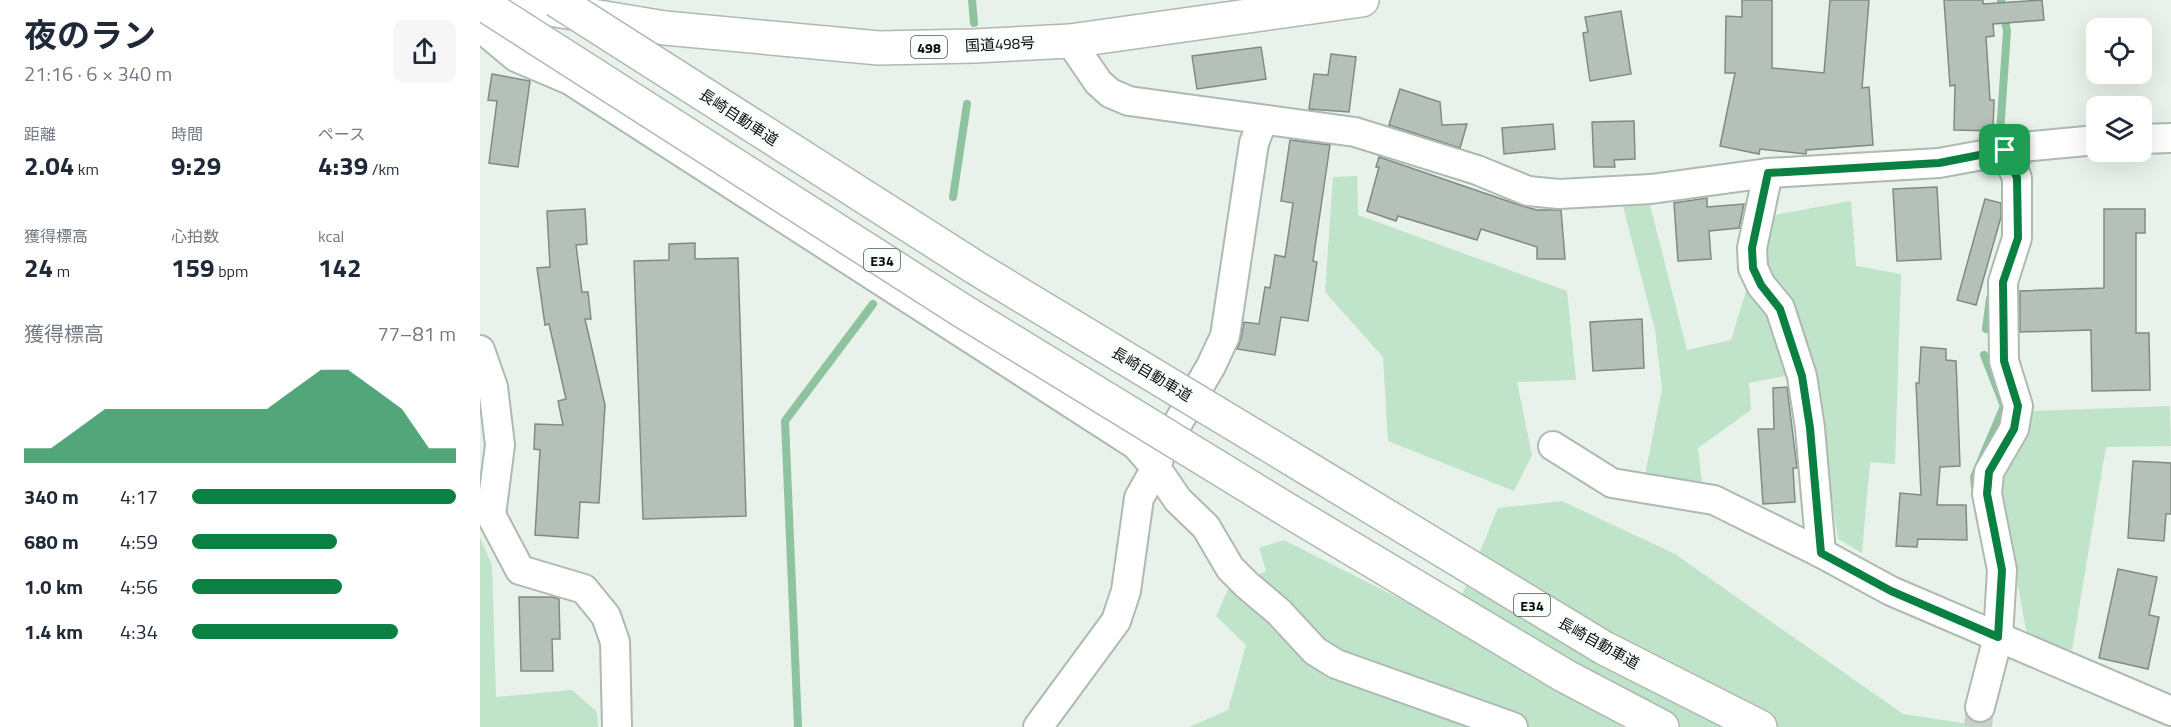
<!DOCTYPE html>
<html lang="ja">
<head>
<meta charset="utf-8">
<style>
  body { margin:0; font-family:"Titillium Web","Noto Sans JP",sans-serif; background:#f6f6f7; color:#1f2937; height:100vh; display:flex; flex-direction:column; font-size:22px; white-space:nowrap }
  * { box-sizing:border-box; margin:0 }
  p { font-size:20px; color:#747a83 }
  .icon { flex:none; width:33px; height:33px; fill:none; stroke:currentColor; stroke-width:2; stroke-linecap:round; stroke-linejoin:round }
  .map { position:relative; flex:1; overflow:hidden }
  .drawer { display:flex; flex-direction:column; background:#fff; width:480px }
  .drawer>* { flex:none }
  .buttons { position:absolute; left:1606px; top:18px; display:grid; gap:12px }
  .buttons a { display:grid; place-items:center; width:66px; height:66px; border-radius:12px; background:#fff; box-shadow:0 6px 24px #0002; font-size:30px }
  .pin { position:absolute; display:grid; place-items:center; width:51px; height:51px; color:#fff; margin:-26px; border-radius:12px; box-shadow:0 3px 9px #0006 }
  .round { display:grid; place-items:center; flex:none; width:63px; height:63px; border-radius:12px; background:#f6f6f7 }
  .overview { display:flex; align-items:center; justify-content:space-between; height:102px; padding:0 24px }
  h1 { font-size:33px; font-weight:700; line-height:45px }
  .stats { display:grid; grid-template-columns:repeat(3,1fr); gap:9px; height:102px; padding:6px 24px }
  .stats div { display:grid; align-content:center }
  .stats b { font-size:26px; font-weight:700 }
  .stats small { font-size:16px; font-weight:400 }
  .stats p { font-size:16px }
  .chart { height:168px; padding:12px 24px }
  .chart p { display:flex; justify-content:space-between }
  .chart svg { width:100%; height:108px; margin-top:6px; fill:#0b8043; opacity:.7 }
  ul { padding:0 24px; list-style:none; font-size:20px }
  li { display:grid; grid-template-columns:96px 72px 1fr; align-items:center; height:45px }
  li i { height:15px; border-radius:8px; background:#0b8043 }
  main { display:flex; flex:1; min-height:0 }
  .map>svg:first-child { display:block }
</style>
</head>
<body>
<main>
<section class="drawer">
<div class="overview"><div><h1>夜のラン</h1><p>21:16 · 6 × 340 m</p></div><a class="round"><svg class="icon" aria-label="share" viewBox="0 0 24 24"><path d="M12 15V3M7 8l5-5 5 5M5 13v7h14v-7"/></svg></a></div>
<div class="stats">
<div><p>距離</p><b>2.04<small> km</small></b></div>
<div><p>時間</p><b>9:29</b></div>
<div><p>ペース</p><b>4:39<small> /km</small></b></div>
</div>
<div class="stats">
<div><p>獲得標高</p><b>24<small> m</small></b></div>
<div><p>心拍数</p><b>159<small> bpm</small></b></div>
<div><p>kcal</p><b>142</b></div>
</div>
<div class="chart"><p><span>獲得標高</span>77–81 m</p>
<svg viewBox="0 0 160 44" preserveAspectRatio="none"><path d="M0 44V38L10 38L20 30L30 22L40 22L50 22L60 22L70 22L80 22L90 22L100 14L110 6L120 6L130 14L140 22L150 38L160 38V44z"/></svg>
</div>
<ul>
<li><b>340 m</b>4:17<i style="width:100%"></i></li>
<li><b>680 m</b>4:59<i style="width:55%"></i></li>
<li><b>1.0 km</b>4:56<i style="width:57%"></i></li>
<li><b>1.4 km</b>4:34<i style="width:78%"></i></li>
</ul>
</section>
<div class="map">
<svg width="1691" height="727" viewBox="0 0 1691 727">
  <rect width="100%" height="100%" fill="#e8f2ea"/>
  <g fill="#bfe4ca">
    <polygon points="877,176 878,215 1087,291 1096,380 1037,382 1052,455 1034,491 908,441 903,357 845,292 853,177"/>
    <polygon points="1169,201 1207,350 1251,340 1289,216 1371,201 1376,266 1421,274 1415,464 1390,462 1382,553 1358,539 1331,371 1269,383 1271,410 1218,448 1223,494 1165,475 1182,389 1175,330 1143,206"/>
    <polygon points="1690,406 1691,446 1626,447 1592,650 1548,640 1518,479 1553,411"/>
    <polygon points="1082,501 1195,554 1423,714 1508,727 709,727 748,710 766,645 736,616 748,589 786,571 779,548 804,540 970,624 1018,508"/>
    <polygon points="0,538 12,565 16,697 92,690 117,712 118,727 0,727"/>
  </g>
  <g fill="none" stroke-linecap="round" stroke-linejoin="round">
    <g stroke="#8fc29e" stroke-width="8">
      <polyline points="492,0 494,23"/>
      <polyline points="1520,133 1527,31 1521,0"/>
      <polyline points="473,197 487,104"/>
      <polyline points="1506,329 1510,298"/>
      <polyline points="1495,487 1494,477 1524,406 1504,355"/>
      <polyline points="318,727 305,421 393,304"/>
    </g>
  </g>
  <g fill="#b5c0b8" stroke="#818a83" stroke-width="1.5">
    <polygon points="1262,0 1292,0 1292,68 1344,73 1350,0 1389,0 1382,88 1389,87 1393,145 1326,150 1326,154 1280,149 1279,154 1240,146 1255,73 1245,73 1246,16 1262,17"/>
    <polygon points="1464,0 1503,0 1503,4 1562,0 1564,20 1513,24 1514,36 1506,37 1510,100 1514,100 1513,131 1474,130 1475,85 1470,86"/>
    <polygon points="1141,11 1151,74 1110,81 1103,33 1108,32 1105,17"/>
    <polygon points="781,47 786,79 717,89 712,56"/>
    <polygon points="851,54 876,57 869,112 829,109 834,74 848,75"/>
    <polygon points="12,74 50,81 38,167 9,163 17,101 8,100"/>
    <polygon points="920,89 960,102 962,125 987,124 980,148 909,125"/>
    <polygon points="1154,121 1155,159 1134,160 1135,167 1114,167 1112,122"/>
    <polygon points="1073,124 1075,149 1024,154 1022,128"/>
    <polygon points="810,140 850,145 833,261 837,262 828,321 801,317 795,355 757,349 761,339 764,322 779,324 785,287 790,288 795,255 805,257 813,203 801,201"/>
    <polygon points="899,157 1042,206 1057,210 1081,210 1085,259 1057,259 1057,247 1001,229 997,240 918,216 916,221 887,211 899,167 896,167"/>
    <polygon points="1457,187 1461,259 1417,261 1413,189"/>
    <polygon points="1227,198 1227,207 1264,204 1259,228 1229,231 1231,259 1198,261 1194,203"/>
    <polygon points="1505,199 1521,203 1521,217 1496,305 1477,300"/>
    <polygon points="105,209 107,244 96,245 102,292 108,292 111,319 105,319 125,405 119,503 100,502 98,538 55,535 60,450 54,449 55,424 83,425 78,401 86,399 69,324 65,325 57,268 70,267 67,211"/>
    <polygon points="1624,209 1665,209 1665,233 1656,233 1656,333 1669,333 1670,390 1612,391 1611,330 1540,332 1540,291 1624,288"/>
    <polygon points="215,243 215,259 258,258 266,516 163,519 154,261 189,260 189,244"/>
    <polygon points="1162,319 1164,368 1113,371 1110,322"/>
    <polygon points="1441,347 1466,349 1466,360 1476,361 1480,466 1460,467 1457,505 1486,505 1487,540 1438,539 1437,547 1416,546 1420,493 1441,495 1436,383 1439,383"/>
    <polygon points="1307,387 1317,468 1313,468 1315,502 1283,504 1278,429 1294,429 1293,388"/>
    <polygon points="1653,461 1691,463 1691,514 1686,514 1684,541 1648,538"/>
    <polygon points="1638,569 1677,577 1669,615 1679,617 1668,669 1619,658"/>
    <polygon points="39,597 72,597 79,599 80,639 72,639 73,671 41,671"/>
  </g>
  <g fill="none" stroke-linecap="round" stroke-linejoin="round">
    <polyline stroke="#c7d0c9" stroke-width="28" stroke-dasharray="28 14" stroke-linecap="butt" points="1498,727 1500,707"/>
    <defs>
      <g id="minor">
        <polyline points="0,27 36,57 90,80 656,445 676,468 698,500 726,527 750,568 767,585 799,612 835,651 856,664 1033,727"/>
        <polyline points="590,41 618,82 630,93 649,101 875,132 997,170 1048,191 1079,194 1171,189 1288,173 1459,163 1552,146 1617,140"/>
        <polyline points="1662,139 1691,138"/>
        <polyline points="1288,173 1272,248 1273,268 1281,285 1300,308 1322,376 1330,428 1341,553"/>
        <polyline points="0,350 13,387 20,445 11,515 40,570 104,589 126,616 135,642 137,727"/>
        <polyline points="1073,446 1132,483 1234,500 1341,553 1411,591 1691,711"/>
        <polyline points="1500,707 1518,637 1522,570 1507,494 1509,472 1534,429 1538,406 1524,361 1523,282 1537,238 1537,178 1525,150"/>
        <polyline points="558,727 636,621 646,591 659,498 676,468 681,452 731,366 745,336 774,143 783,120"/>
      </g>
      <g id="highway">
        <polyline points="15,0 185,28 399,48 494,46 590,41 882,0"/>
        <polyline points="832,471 1124,648 1280,727"/>
        <polyline points="809,511 1085,676 1182,727"/>
      </g>
    </defs>
    <use href="#minor" stroke="#aeb9b1" stroke-width="32"/>
    <use href="#highway" stroke="#aeb9b1" stroke-width="36"/>
    <use href="#minor" stroke="#fff" stroke-width="28"/>
    <use href="#highway" stroke="#fff" stroke-width="33"/>
    <defs>
      <g id="highway-bridge">
        <polyline points="76,0 496,268 832,471"/>
        <polyline points="0,2 481,310 809,511"/>
      </g>
    </defs>
    <use href="#highway-bridge" stroke="#aeb9b1" stroke-width="36" stroke-linecap="butt"/>
    <use href="#highway-bridge" stroke="#fff" stroke-width="33"/>
  </g>
  <g fill="none" stroke-linecap="round" stroke-linejoin="round">
    <defs>
      <polygon id="route" points="1525,150 1537,178 1538,238 1523,282 1524,361 1538,406 1534,429 1509,472 1507,494 1522,570 1518,637 1411,591 1341,553 1330,428 1322,376 1300,309 1281,285 1273,268 1272,248 1288,173 1459,163"/>
    </defs>
    <use href="#route" stroke="#fff" stroke-width="12"/>
    <use href="#route" stroke="#0b8043" stroke-width="8"/>
  </g>
  <g text-anchor="middle" dominant-baseline="central" stroke-width="6" stroke-linejoin="round" paint-order="stroke">
    <g fill="#f8fefa" stroke="#525653" stroke-width="1.5">
      <rect x="431" y="36" width="36" height="22" rx="4.5"/>
      <rect x="384" y="249" width="36" height="22" rx="4.5"/>
      <rect x="1034" y="594" width="36" height="22" rx="4.5"/>
    </g>
    <g font-size="14" font-weight="bold" fill="#0b0e0c">
      <text x="449" y="47">498</text>
      <text x="402" y="260">E34</text>
      <text x="1052" y="605">E34</text>
    </g>
    <g font-size="15" fill="#0b0e0c" stroke="#f8fefa">
      <text transform="translate(520 44) rotate(-3)">国道498号</text>
      <text transform="translate(259 117) rotate(33)">長崎自動車道</text>
      <text transform="translate(672 374) rotate(31)">長崎自動車道</text>
      <text transform="translate(1119 643) rotate(29)">長崎自動車道</text>
    </g>
  </g>
</svg>
<div class="buttons">
<a><svg class="icon" aria-label="locate" viewBox="0 0 24 24"><circle cx="12" cy="12" r="6"/><path d="M12 2v4M12 18v4M2 12h4M18 12h4"/></svg></a>
<a><svg class="icon" aria-label="layers" viewBox="0 0 24 24"><path d="M12 4l9 5-9 5-9-5zM3 14l9 5 9-5"/></svg></a>
</div>
<div class="pin" style="left:1525px;top:150px;background:#1e9e55"><svg class="icon" aria-label="arrive" viewBox="0 0 24 24"><path d="M6 21V4h12l-3 4 3 4H6"/></svg></div>
</div>
</main>
</body>
</html>
